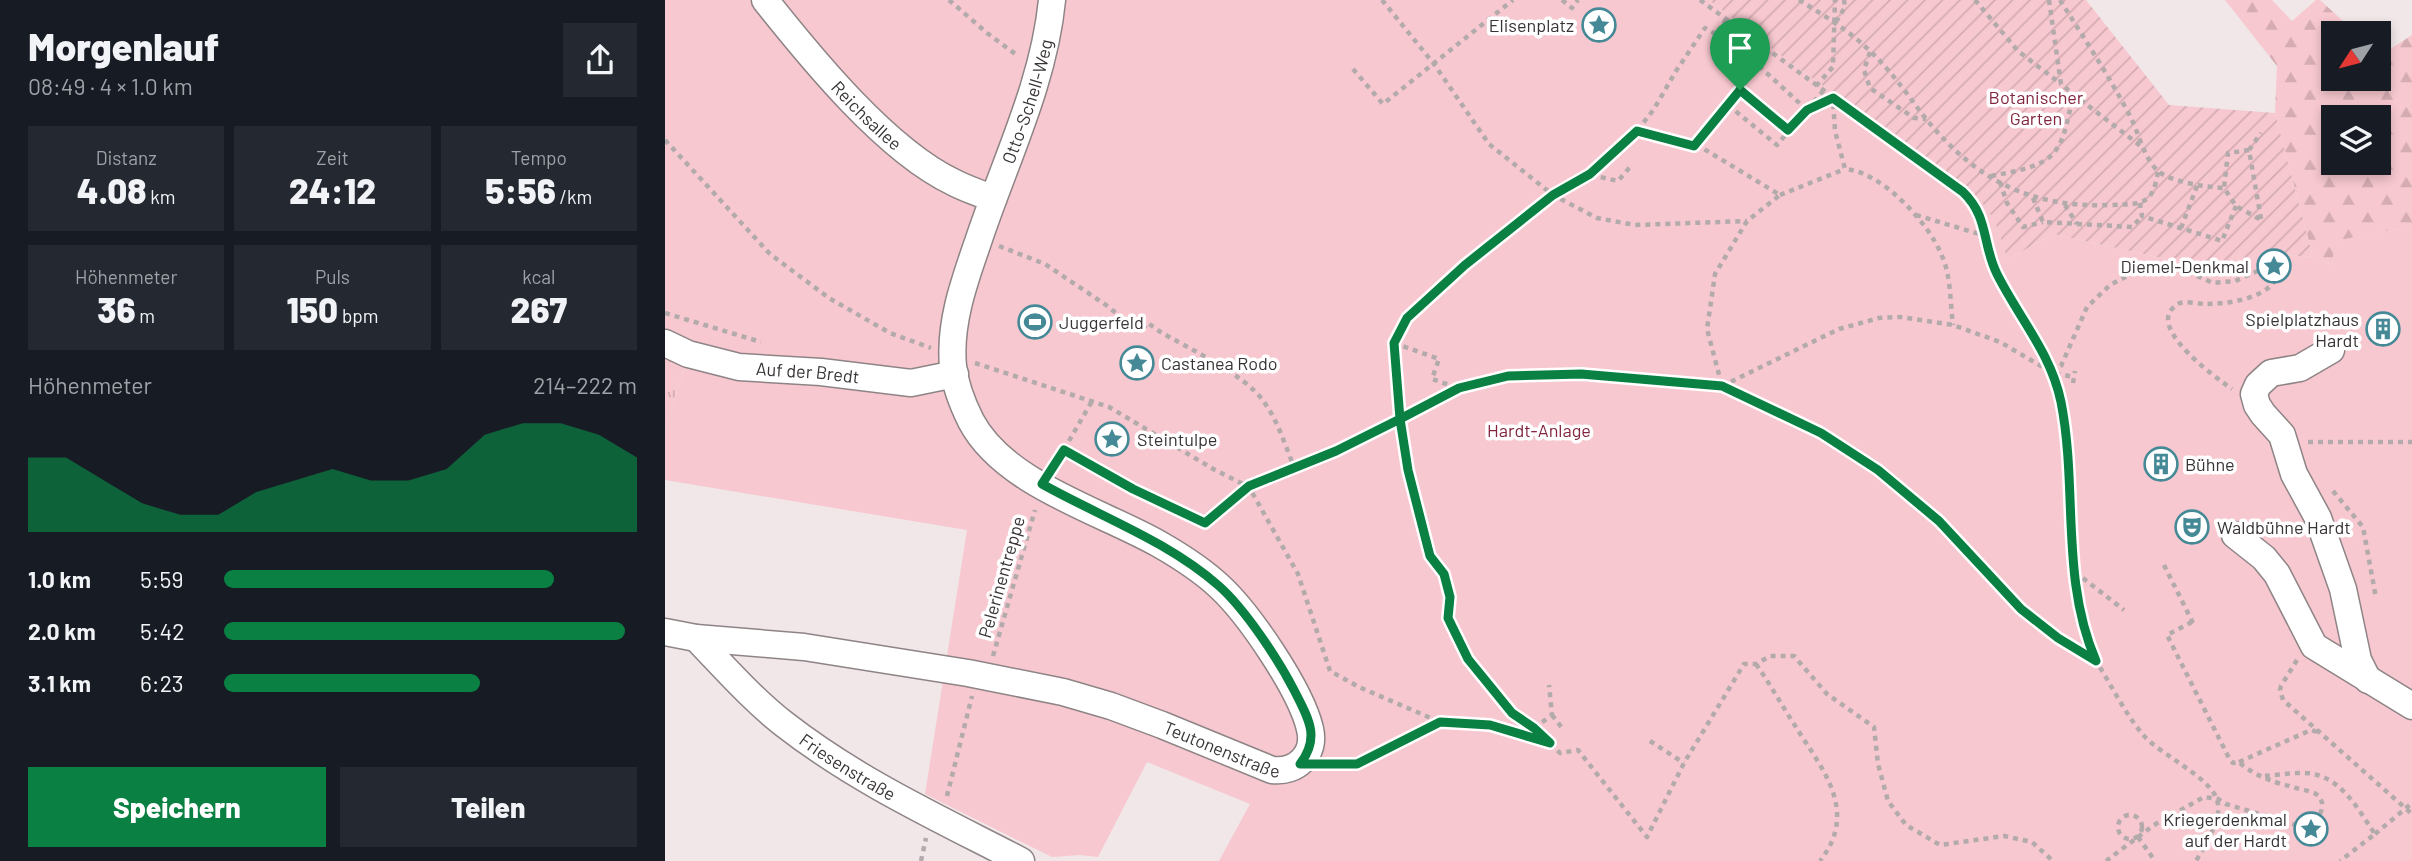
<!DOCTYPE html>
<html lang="de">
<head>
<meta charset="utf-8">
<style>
  body { margin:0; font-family:Barlow,sans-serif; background:#242831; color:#f1f3f6; height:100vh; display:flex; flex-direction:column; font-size:26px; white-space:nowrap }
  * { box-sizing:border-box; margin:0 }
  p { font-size:23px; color:#9ea1a6 }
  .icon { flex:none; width:38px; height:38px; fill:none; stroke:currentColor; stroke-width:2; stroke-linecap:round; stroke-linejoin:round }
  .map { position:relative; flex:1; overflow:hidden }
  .drawer { display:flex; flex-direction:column; background:#171b24; width:665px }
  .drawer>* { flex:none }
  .needle { width:46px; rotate:234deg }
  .fabs { position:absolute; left:1656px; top:21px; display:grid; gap:14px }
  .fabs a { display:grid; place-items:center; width:70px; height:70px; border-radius:0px; background:#171b24; box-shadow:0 4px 10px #0003; font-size:35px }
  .pin { position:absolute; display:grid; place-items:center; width:60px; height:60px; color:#fff; margin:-72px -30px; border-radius:50% 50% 50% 0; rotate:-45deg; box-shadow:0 0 7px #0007 }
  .pin .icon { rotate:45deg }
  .round { display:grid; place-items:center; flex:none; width:74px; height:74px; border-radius:0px; background:#242831 }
  .summary { display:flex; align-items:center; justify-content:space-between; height:119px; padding:0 28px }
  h1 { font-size:38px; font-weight:800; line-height:52px }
  .figures { display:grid; grid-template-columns:repeat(3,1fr); gap:10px; height:119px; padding:7px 28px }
  .figures div { display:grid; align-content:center; border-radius:0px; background:#242831; text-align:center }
  .figures b { font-size:35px; font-weight:800 }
  .figures small { font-size:19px; font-weight:400 }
  .figures p { font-size:19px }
  .chart { height:196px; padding:14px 28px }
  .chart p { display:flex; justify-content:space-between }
  .chart svg { width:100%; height:126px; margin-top:7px; fill:#0b8043; opacity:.7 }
  .primary-button { display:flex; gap:14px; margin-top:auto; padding:14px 28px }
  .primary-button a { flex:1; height:80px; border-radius:0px; background:#0b8043; color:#fff; font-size:28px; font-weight:800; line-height:80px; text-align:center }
  .primary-button a+a { background:#242831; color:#f1f3f6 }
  ul { padding:0 28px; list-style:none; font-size:23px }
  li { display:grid; grid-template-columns:112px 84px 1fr; align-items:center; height:52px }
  li i { height:18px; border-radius:9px; background:#0b8043 }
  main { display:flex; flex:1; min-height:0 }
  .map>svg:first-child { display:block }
</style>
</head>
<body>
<main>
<section class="drawer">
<div class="summary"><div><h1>Morgenlauf</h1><p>08:49 · 4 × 1.0 km</p></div><a class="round"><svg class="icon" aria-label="share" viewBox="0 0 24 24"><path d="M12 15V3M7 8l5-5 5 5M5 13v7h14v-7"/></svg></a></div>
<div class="figures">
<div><p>Distanz</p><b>4.08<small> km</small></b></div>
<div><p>Zeit</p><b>24:12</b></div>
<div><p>Tempo</p><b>5:56<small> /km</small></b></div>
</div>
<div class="figures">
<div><p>Höhenmeter</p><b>36<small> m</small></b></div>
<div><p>Puls</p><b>150<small> bpm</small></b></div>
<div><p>kcal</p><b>267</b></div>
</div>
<div class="chart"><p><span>Höhenmeter</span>214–222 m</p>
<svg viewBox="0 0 160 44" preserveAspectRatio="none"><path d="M0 44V18L10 18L20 26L30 34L40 38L50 38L60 30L70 26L80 22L90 26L100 26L110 22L120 10L130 6L140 6L150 10L160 18V44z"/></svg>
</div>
<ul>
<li><b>1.0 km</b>5:59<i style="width:80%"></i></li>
<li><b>2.0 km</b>5:42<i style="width:97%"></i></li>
<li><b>3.1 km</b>6:23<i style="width:62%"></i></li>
</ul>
<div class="primary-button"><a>Speichern</a><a>Teilen</a></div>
</section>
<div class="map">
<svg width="1747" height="861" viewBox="0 0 1747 861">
  <defs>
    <pattern id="grass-tufts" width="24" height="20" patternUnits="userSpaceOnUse" patternTransform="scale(1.75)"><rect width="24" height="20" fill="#f7c8cf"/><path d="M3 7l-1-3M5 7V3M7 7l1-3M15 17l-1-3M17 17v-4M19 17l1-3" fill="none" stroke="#d4acb2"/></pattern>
    <pattern id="forest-firs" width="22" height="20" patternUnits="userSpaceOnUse" patternTransform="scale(1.75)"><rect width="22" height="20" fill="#f7c8cf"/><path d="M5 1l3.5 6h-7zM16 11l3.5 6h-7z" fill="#d4acb2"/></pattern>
    <pattern id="garden-furrows" width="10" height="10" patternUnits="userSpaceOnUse" patternTransform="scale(1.75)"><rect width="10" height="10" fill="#f7c8cf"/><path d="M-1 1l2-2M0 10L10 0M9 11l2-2" fill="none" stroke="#d4acb2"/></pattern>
  </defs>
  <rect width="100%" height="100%" fill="#f1e6e8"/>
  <polygon fill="url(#grass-tufts)" points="0,343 23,354 0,431"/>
  <path fill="url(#forest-firs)" fill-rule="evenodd" d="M1560,0H1607L1627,21L1651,0H1655L1691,33H1668V79H1713V57L1747,35V226L1671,241L1667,265L1648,257L1610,113L1612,66ZM1668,117H1713V163H1668Z"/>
  <path fill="#f7c8cf" d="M0,0H1044L1126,63L1301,187C1330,212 1332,224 1342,260L1388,234L1529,265L1605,254L1648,257L1667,265L1670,241L1747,226V861H554L585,804L482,762L433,857L415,855L387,857L260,794L302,530L0,480V431L23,354L0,343Z"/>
  <path fill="url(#garden-furrows)" d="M1044,0H1421L1504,105L1610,113L1648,257L1605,254L1529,265L1388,234L1342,260C1332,224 1330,213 1301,187L1126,63Z"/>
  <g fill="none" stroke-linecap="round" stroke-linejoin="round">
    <defs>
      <g id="minor">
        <path id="s1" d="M100,0C146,58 221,150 288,182C301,189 315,193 328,199"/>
        <path id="s2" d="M0,343L23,354L74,367L156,372L246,383L290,374"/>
        <polyline points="1666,350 1635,368 1606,373 1593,385 1589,394 1592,405 1598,414 1617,435 1629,474 1653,518 1678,589 1693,660 1703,680"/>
        <polyline points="1570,535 1599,558 1612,574 1649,646 1747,706"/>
        <path id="s3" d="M0,632L31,638L139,647L303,673L398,692L446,706L497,725L607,770C632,773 651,754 645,729C636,690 584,614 555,587C537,570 515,556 494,544C436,511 339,484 306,421C298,405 290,385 288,366C284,324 299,282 313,242C339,163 379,84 387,0"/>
        <path id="s4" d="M31,638C59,667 87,699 119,724C192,781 275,819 356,861"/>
      </g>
    </defs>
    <use href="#minor" stroke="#8e8486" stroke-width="29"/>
    <g stroke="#b3aaac" stroke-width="4.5" stroke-dasharray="5 5" stroke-linecap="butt">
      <polyline points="284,0 322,33 353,56"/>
      <polyline points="717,0 769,64 824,144 888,195 932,218 970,225 1082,221"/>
      <polyline points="897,0 907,8 913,0"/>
      <path d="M1035,0L1298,192C1325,217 1317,244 1332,274C1354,318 1386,353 1396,402C1412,488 1394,579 1431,661C1447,686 1461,716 1481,738C1489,746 1499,752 1507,758C1561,795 1566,802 1531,861"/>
      <path d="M1134,0C1160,16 1186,32 1207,53C1228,73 1244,97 1261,119C1312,181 1366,208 1446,205C1478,204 1488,205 1493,171"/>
      <polyline points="1310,0 1353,51 1396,84"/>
      <polyline points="1384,0 1396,84 1408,94"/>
      <path d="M1395,0C1419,38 1444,76 1465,116C1474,133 1478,156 1492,170C1504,182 1542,187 1559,188"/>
      <polyline points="1061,19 1052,35 1040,28 1011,71 989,109 972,131 925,174 888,195 800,265 742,318 729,343 735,419 743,470 765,556 779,574 785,597 783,618 803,659 847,713 869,728 895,753 913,750 982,837 1019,763 1079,664 1091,664 1105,656 1129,656 1162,694 1209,727 1213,764 1223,801 1241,825 1275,845 1339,836 1367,842 1388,861"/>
      <polyline points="1171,22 1180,7 1179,0"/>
      <polyline points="1205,52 1199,70 1205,88 1249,118 1261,119"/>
      <path d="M1094,66L1142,110L1168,98L1170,131L1180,169C1217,172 1264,223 1277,256C1286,276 1285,302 1288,325"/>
      <polyline points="688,69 718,104 848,0"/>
      <polyline points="1151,86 1168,67 1170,0"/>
      <polyline points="1075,90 1123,130"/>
      <polyline points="1063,105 1112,145 1158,91"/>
      <polyline points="972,131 1039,149 1115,195 1082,221 1050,274 1042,329 1057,386"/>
      <polyline points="0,140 105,254 164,298 225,333 266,348"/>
      <polyline points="1029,146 1105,52"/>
      <polyline points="1584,150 1563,153 1559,188 1571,206 1596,220"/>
      <polyline points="926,175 953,181 965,167"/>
      <path d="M1326,176C1391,164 1396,159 1408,94L1477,147"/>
      <polyline points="1335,182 1342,203 1358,227 1378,222"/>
      <polyline points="1115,195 1180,169"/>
      <polyline points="1368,198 1378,222 1467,227 1477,216"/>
      <polyline points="1475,203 1477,216 1557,241 1571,206"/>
      <polyline points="1400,205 1412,224"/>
      <polyline points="1251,215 1321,236"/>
      <polyline points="1596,219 1584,150 1596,133"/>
      <polyline points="1516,228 1532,186"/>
      <path d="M334,246L380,264L441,305L475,332L483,323L494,331C524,349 580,374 599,402C613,421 620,445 629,467"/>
      <polyline points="0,313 96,342"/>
      <polyline points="729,343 774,359 767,379 793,388"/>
      <polyline points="310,363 444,407 550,470 584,487 540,523 468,489 399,450"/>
      <path d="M1388,373L1396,366L1422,307L1445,285L1468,273L1507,265L1548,283L1570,281L1602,267L1608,271L1610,280C1599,299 1562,304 1541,304C1533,304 1522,301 1515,303C1510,305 1509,307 1506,310C1489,333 1550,377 1567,389"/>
      <polyline points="1408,383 1410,371"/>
      <polyline points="1057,386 1174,329 1214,318 1235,317 1288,325 1335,342 1388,373 1409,377"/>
      <polyline points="1643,442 1747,442"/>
      <polyline points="389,467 427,401"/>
      <polyline points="1668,491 1698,527 1711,598"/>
      <polyline points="1499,565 1528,623"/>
      <polyline points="1410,572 1459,610"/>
      <path d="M1527,622L1502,635L1565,760L1568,763L1574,762C1587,774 1607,782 1624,786C1632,789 1644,790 1651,794C1661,801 1657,812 1652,819"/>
      <polyline points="328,656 370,510"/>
      <polyline points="1632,660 1616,686 1615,690 1618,700 1747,814"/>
      <path d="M1091,664C1105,684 1116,704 1129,724C1156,768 1195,810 1155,861"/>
      <polyline points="887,715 897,728"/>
      <polyline points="869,728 887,715 884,685"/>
      <polyline points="985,741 1019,763"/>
      <polyline points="881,742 825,725 775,722 694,687 665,671 633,574 584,487 671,451 794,389 843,376 916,374 1057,386 1156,433 1213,470 1274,521 1356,609 1393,638 1431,661"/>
      <polyline points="1574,762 1646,730 1655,733"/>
      <polyline points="664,764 692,764 775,722"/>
      <path d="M1600,776C1615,775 1635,771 1649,774C1679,781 1694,811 1710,834L1675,861"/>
      <polyline points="282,796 307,696"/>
      <circle cx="1465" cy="827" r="12"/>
      <circle cx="1646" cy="830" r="12"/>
      <polyline points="1473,837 1490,861"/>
      <polyline points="256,861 261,838"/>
      <polyline points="1441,861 1489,825 1539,797 1553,799 1561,804 1634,826"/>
    </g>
    <use href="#minor" stroke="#fff" stroke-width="26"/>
    <polyline stroke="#b3aaac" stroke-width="4.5" stroke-dasharray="5 5" stroke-linecap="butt" points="1710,834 1747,803"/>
  </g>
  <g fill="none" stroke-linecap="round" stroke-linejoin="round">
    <defs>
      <path id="route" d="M1075,90L1029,146L972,131L925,174L888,195L800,265L742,318L729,343L735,419L671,451L584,486L540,523L468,489L399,450L377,484C436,517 503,541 554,586C580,609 613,659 629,690C643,718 656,737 635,764H692L775,722L825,725L885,743L869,728L847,713L803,659L783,618L785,597L779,574L765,556L743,470L735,419L794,388L843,376L916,374L1057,386L1156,433L1213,470L1274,521L1356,609L1393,638L1431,661C1395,578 1413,488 1396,402C1386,353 1354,318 1332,274C1317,244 1324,217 1298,192L1168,98L1142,110L1123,130L1075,90"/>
    </defs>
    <use href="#route" stroke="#fff" stroke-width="14"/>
    <use href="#route" stroke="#0b8043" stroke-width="9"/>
  </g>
  <defs>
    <symbol id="sight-ring" viewBox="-11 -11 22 22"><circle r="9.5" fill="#fff" stroke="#458997" stroke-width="1.5"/><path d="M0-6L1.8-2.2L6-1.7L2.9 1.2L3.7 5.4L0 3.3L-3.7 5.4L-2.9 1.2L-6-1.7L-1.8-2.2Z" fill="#458997"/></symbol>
    <symbol id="stadium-ring" viewBox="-11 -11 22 22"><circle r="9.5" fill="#fff" stroke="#458997" stroke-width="1.5"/><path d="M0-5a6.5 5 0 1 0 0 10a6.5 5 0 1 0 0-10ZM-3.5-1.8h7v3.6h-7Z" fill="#458997"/></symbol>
    <symbol id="building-ring" viewBox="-11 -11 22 22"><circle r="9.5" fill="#fff" stroke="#458997" stroke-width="1.5"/><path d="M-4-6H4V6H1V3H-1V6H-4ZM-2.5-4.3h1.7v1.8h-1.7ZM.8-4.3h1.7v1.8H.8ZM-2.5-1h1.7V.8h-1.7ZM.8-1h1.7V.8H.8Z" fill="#458997"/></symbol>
    <symbol id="theatre-ring" viewBox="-11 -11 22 22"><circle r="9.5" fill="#fff" stroke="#458997" stroke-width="1.5"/><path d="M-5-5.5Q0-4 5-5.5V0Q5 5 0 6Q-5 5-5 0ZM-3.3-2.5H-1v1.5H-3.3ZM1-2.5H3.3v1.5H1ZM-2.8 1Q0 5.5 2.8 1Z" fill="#458997"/></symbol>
  </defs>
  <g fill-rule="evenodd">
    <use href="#sight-ring" x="915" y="6" width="38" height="38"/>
    <use href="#sight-ring" x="1590" y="247" width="38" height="38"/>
    <use href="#stadium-ring" x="351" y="303" width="38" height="38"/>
    <use href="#building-ring" x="1699" y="310" width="38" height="38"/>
    <use href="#sight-ring" x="453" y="344" width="38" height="38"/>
    <use href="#sight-ring" x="428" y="420" width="38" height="38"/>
    <use href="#building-ring" x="1477" y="445" width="38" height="38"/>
    <use href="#theatre-ring" x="1508" y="508" width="38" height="38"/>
    <use href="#sight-ring" x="1627" y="810" width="38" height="38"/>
  </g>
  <g text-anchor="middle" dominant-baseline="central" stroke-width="7" stroke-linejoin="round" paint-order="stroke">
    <g font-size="18" fill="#383435" stroke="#fff" text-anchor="start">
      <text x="909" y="25" text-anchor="end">Elisenplatz</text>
      <text x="1584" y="266" text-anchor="end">Diemel-Denkmal</text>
      <text x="1694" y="319" text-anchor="end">Spielplatzhaus<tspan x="1694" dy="21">Hardt</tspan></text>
      <text x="394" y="322">Juggerfeld</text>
      <text x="496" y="363">Castanea Rodo</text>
      <text x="472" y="439">Steintulpe</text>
      <text x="1520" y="464">Bühne</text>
      <text x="1552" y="527">Waldbühne Hardt</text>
      <text x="1622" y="819" text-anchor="end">Kriegerdenkmal<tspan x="1622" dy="21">auf der Hardt</tspan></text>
    </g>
    <g font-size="18" fill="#82253f" stroke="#fff">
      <text x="1371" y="97">Botanischer<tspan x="1371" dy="21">Garten</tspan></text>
      <text x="874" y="430">Hardt-Anlage</text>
    </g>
    <g font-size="18" fill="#383435" stroke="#fff">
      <text stroke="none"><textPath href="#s3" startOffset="1500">Otto-Schell-Weg</textPath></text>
      <text stroke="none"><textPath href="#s1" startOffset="154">Reichsallee</textPath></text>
      <text stroke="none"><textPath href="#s2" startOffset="147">Auf der Bredt</textPath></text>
      <text transform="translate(336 577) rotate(-74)">Pelerinentreppe</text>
      <text stroke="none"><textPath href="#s3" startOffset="572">Teutonenstraße</textPath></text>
      <text stroke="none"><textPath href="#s4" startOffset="200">Friesenstraße</textPath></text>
    </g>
  </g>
</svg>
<div class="fabs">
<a><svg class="needle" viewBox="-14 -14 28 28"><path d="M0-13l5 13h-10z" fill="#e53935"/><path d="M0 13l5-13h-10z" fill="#9ea1a6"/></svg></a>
<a><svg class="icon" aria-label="layers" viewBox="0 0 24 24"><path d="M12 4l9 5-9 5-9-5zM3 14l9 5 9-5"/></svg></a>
</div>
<div class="pin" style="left:1075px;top:90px;background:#1e9e55"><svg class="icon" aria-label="arrive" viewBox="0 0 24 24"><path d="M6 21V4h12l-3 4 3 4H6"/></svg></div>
</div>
</main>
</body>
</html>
